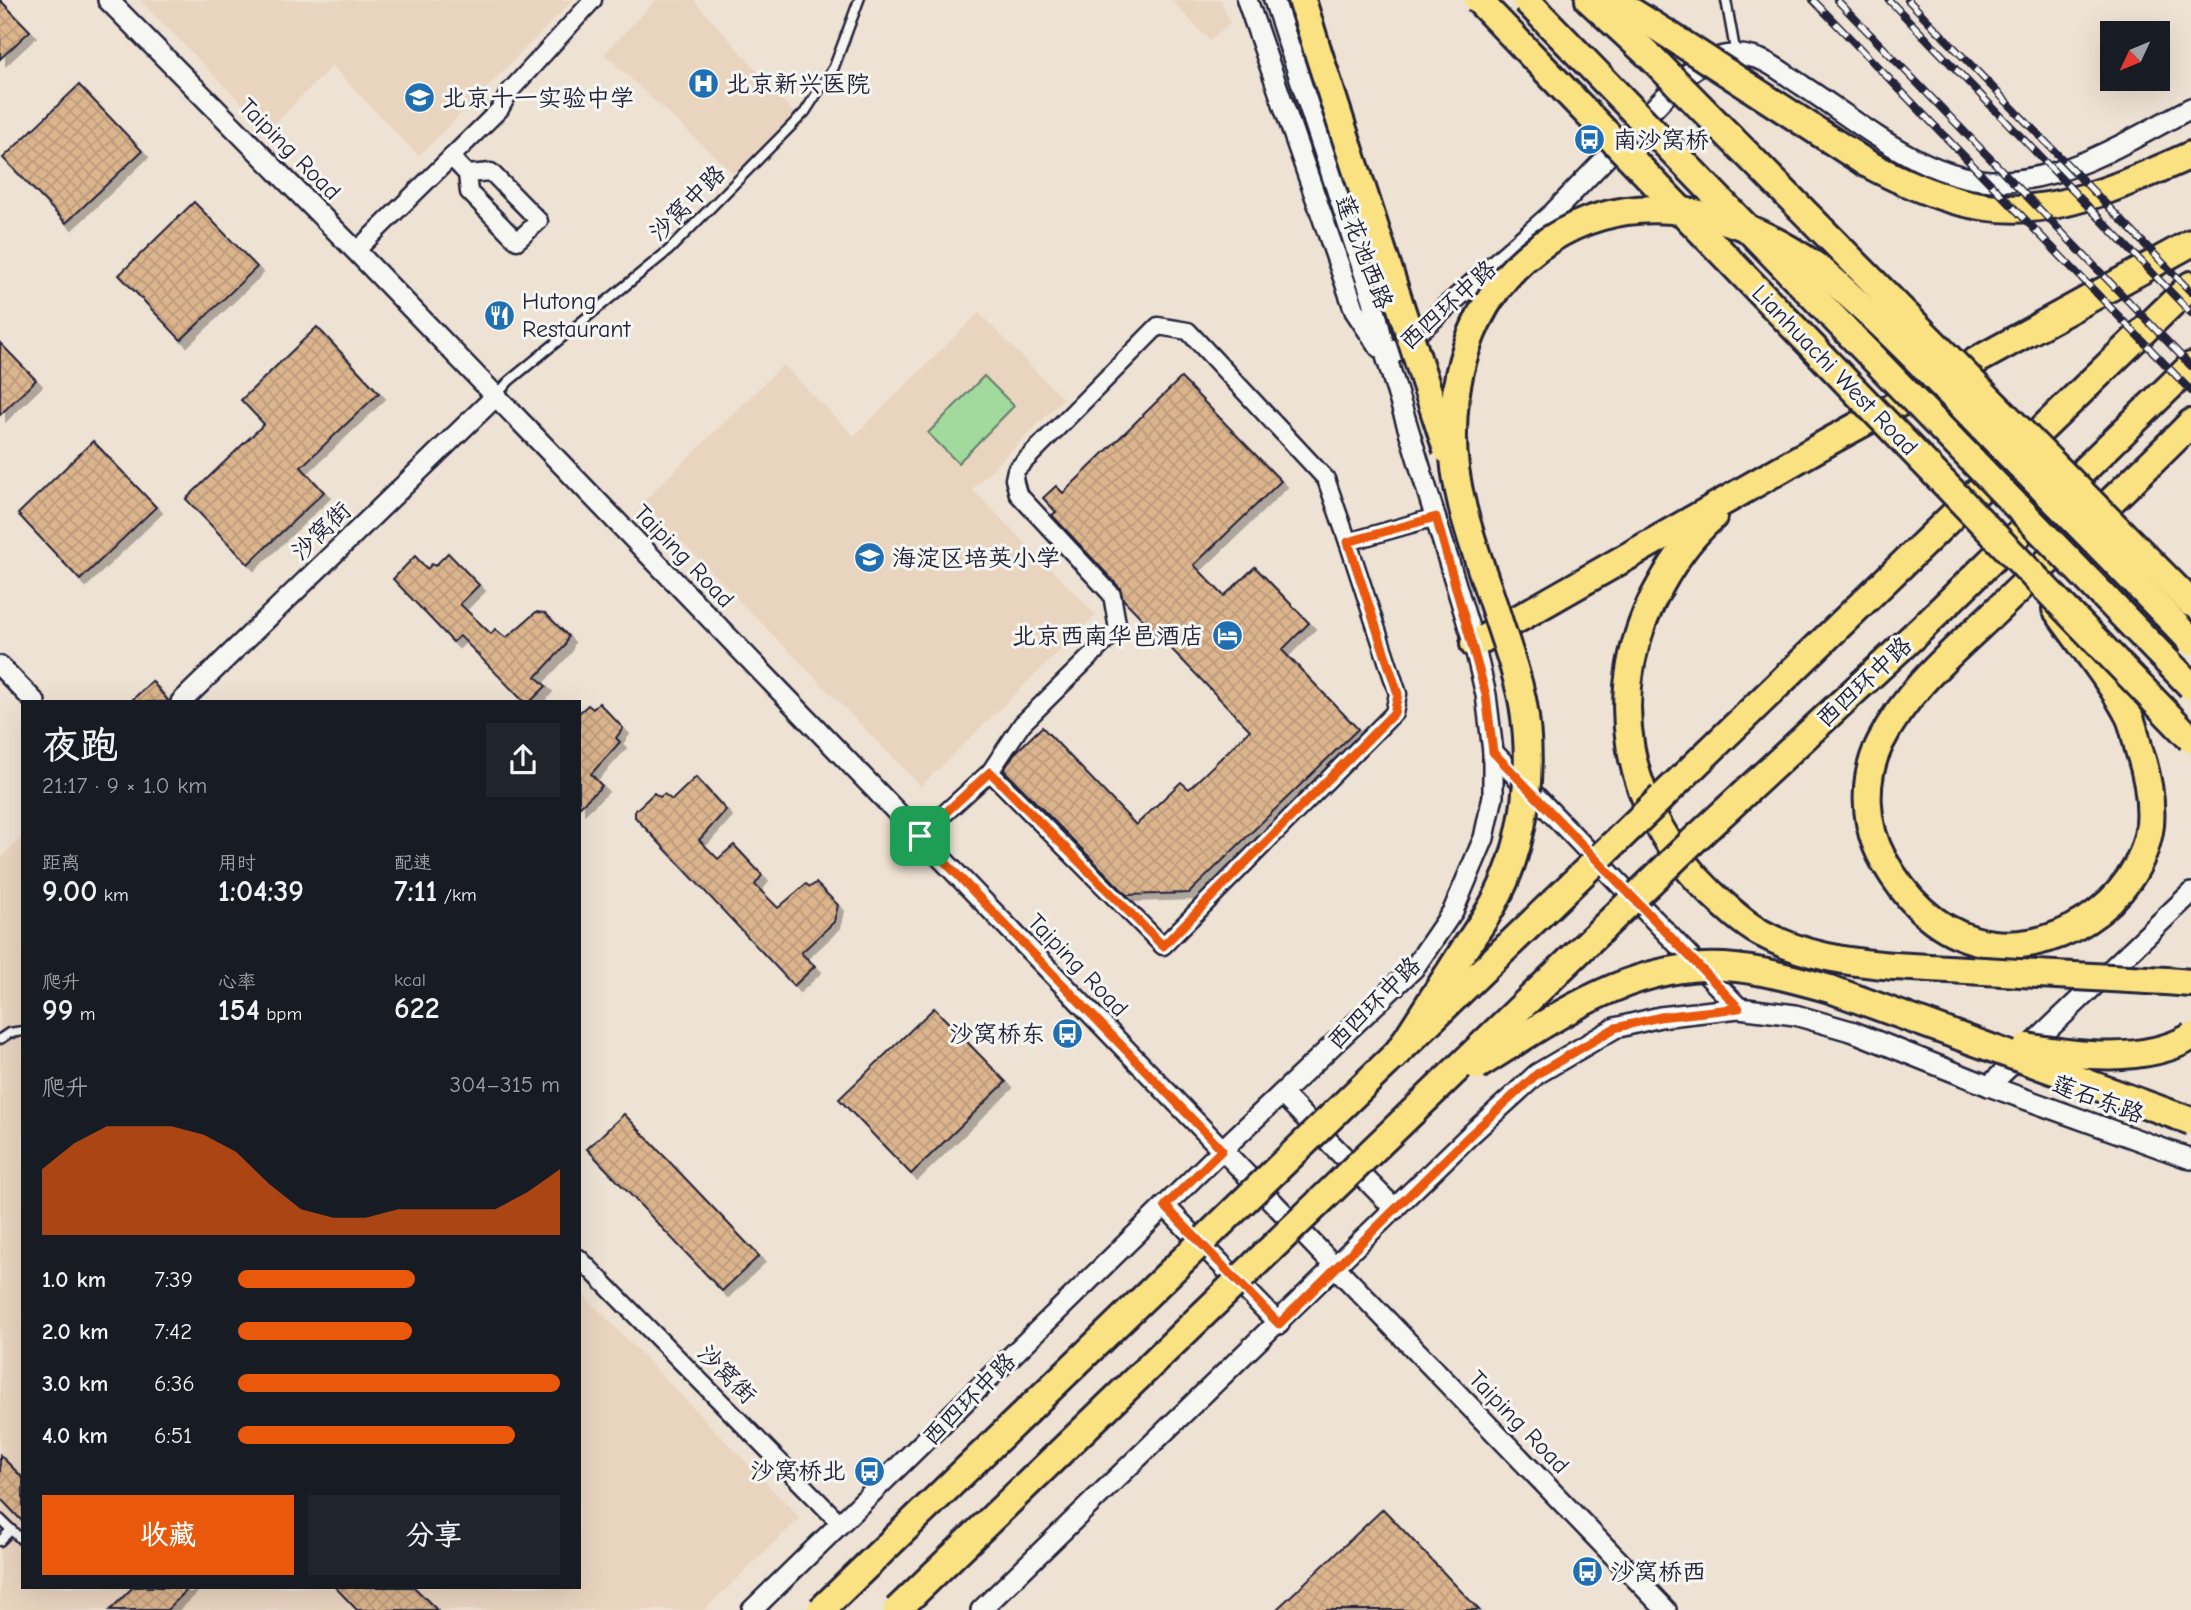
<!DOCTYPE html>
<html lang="zh">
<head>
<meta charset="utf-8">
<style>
  body { margin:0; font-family:"Comic Neue","LXGW WenKai TC",sans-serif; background:#20242c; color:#f1f3f6; height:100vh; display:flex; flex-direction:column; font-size:26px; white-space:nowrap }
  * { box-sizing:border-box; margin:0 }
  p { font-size:23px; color:#9ea1a6 }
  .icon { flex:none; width:38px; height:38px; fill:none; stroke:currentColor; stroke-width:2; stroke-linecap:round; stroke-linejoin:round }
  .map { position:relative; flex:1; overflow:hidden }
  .details { position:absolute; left:21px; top:700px; width:560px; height:889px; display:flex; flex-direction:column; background:#171b24; border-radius:0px; box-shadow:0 7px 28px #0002 }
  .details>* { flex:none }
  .needle { width:46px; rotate:226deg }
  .buttons { position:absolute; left:2100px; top:21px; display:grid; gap:14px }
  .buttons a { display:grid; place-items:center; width:70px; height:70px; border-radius:0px; background:#171b24; box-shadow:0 7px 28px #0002; font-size:35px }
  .pin { position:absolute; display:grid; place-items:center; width:60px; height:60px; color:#fff; margin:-30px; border-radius:14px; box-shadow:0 4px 10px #0006 }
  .round { display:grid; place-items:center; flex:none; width:74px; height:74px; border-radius:0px; background:#20242c }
  .headline { display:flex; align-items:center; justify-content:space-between; height:119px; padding:0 21px }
  h1 { font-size:38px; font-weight:800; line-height:52px }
  .stats { display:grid; grid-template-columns:repeat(3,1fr); gap:10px; height:119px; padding:7px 21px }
  .stats div { display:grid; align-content:center }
  .stats b { font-size:30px; font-weight:800 }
  .stats small { font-size:19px; font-weight:400 }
  .stats p { font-size:19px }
  .chart { height:196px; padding:14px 21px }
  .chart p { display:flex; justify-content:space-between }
  .chart svg { width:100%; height:126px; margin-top:7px; fill:#ea580c; opacity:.7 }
  .action { display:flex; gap:14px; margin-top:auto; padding:14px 21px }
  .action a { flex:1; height:80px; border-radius:0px; background:#ea580c; color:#fff; font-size:28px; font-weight:800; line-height:80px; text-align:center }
  .action a+a { background:#20242c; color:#f1f3f6 }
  ul { padding:0 21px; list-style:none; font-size:23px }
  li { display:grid; grid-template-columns:112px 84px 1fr; align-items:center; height:52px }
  li i { height:18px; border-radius:9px; background:#ea580c }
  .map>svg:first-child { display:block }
</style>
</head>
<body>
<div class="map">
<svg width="2191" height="1610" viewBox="0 0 2191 1610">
  <defs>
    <pattern id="building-cross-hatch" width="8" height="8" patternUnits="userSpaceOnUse" patternTransform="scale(1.75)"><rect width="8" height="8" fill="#dcb58d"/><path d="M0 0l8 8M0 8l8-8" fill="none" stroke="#bc9b7b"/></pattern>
    <filter id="shadow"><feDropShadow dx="6" dy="6" stdDeviation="0" flood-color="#0004"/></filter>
  </defs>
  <rect width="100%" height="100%" fill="#eee2d4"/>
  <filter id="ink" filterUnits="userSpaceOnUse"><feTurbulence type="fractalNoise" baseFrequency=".0143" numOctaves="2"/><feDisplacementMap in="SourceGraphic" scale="14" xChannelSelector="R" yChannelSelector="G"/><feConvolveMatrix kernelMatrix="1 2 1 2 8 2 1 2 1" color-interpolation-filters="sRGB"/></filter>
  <g filter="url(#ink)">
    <g fill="#e9d4bf">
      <polygon points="140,0 573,0 419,156 332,66 268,130"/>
      <polygon points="656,0 694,0 796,115 734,174 604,54"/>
      <polygon points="1171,0 1221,0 1230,23 1210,41"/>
      <polygon points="979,313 1063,399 972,489 1096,615 921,786 643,502 783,365 854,436"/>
      <polygon points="23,837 23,1587 579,1587 579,1290 800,1518 704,1610 0,1610 0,859"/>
    </g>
    <polygon fill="#a2da9e" stroke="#627e6c" stroke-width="2" points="984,376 1014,406 958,463 928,433"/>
    <g fill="url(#building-cross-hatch)" stroke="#22223b" stroke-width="2" filter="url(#shadow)">
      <polygon points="0,0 30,31 0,59"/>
      <polygon points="79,85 142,151 66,223 3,158"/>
      <polygon points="194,202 257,267 181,340 119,275"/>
      <polygon points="317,327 379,393 301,467 324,492 248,564 186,499 264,424 241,400"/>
      <polygon points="0,343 36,380 0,415"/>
      <polygon points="1181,378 1281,481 1194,565 1224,596 1255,567 1309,623 1282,650 1358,729 1189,893 1127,895 1004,770 1014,754 1042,727 1136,825 1181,782 1189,789 1250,730 1123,599 1120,588 1052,515 1056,512 1043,498 1056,486 1063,493"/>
      <polygon points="93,441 156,507 80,580 18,514"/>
      <polygon points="448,553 479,585 460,604 491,634 495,629 506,638 536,612 545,613 568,636 565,646 536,677 546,686 530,702 524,702 460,636 453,642 393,579 415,556 427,569 432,564 435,566"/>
      <polygon points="152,681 169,702 130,702"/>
      <polygon points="599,703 623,728 616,738 620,742 591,774 602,786 579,807 579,713 588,705 593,709"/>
      <polygon points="696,777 726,810 699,840 718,859 734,845 762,875 755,885 778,908 806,884 810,887 816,883 838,905 834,922 801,953 815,966 794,986 635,817 635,811 654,793 660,797 664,794 672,800"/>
      <polygon points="934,1008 1006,1082 911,1174 839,1099"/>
      <polygon points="624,1114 759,1256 722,1291 587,1149"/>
      <polygon points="0,1455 23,1478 23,1522 0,1498"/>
      <polygon points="1383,1509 1479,1610 1276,1610"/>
      <polygon points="133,1587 190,1587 167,1610 110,1610"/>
      <polygon points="335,1587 414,1587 437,1610 357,1610"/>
    </g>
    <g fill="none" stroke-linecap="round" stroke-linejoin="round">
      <defs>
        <g id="service">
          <polyline points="1726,0 1736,55"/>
          <polyline points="496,396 509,381 669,250 805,112 834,67 859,0"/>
          <polyline points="0,1039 9,1033 23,1031"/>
          <polyline points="0,1519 23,1541"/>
          <polyline points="0,1541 11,1530"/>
        </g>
        <g id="minor">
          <polyline points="451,157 467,174 469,192 517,241 539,221 491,172 467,174"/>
          <polyline points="356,251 500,109 510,91 593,0"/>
          <polyline points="990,772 1022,724 1118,629 1112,595 1018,494 1014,479 1016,470 1158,326 1188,331 1326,479 1348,542"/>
          <polyline points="920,836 990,772 1163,946 1394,713 1398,694 1348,542 1436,517"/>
          <polyline points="579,1258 840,1523"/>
        </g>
        <g id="tertiary">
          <polyline points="108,0 356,251 1666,1610"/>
          <polyline points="1247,0 1355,311 1379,347"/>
          <path d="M1387,359L1552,214L1684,77C1704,61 1726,50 1752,57C1770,61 1787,76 1803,86C1863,125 1929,184 2005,181C2072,178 2133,138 2191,108"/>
          <polyline points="0,666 35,702"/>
          <polyline points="181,702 496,396"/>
          <polyline points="1493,752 1739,1008"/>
          <polyline points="1989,1086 2191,893"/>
          <polyline points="1282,1094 1395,1209"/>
          <polyline points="1165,1206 1279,1324"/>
          <polyline points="752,1610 1222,1150 1414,968 1453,911 1484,838 1493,796 1493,752 1486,695 1474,644 1387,359 1373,300 1274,0"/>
          <polyline points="981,1610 1470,1135 1537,1074 1615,1028 1660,1017 1739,1008 1795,1015 1854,1032 1989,1086 2191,1159"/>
        </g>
        <g id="trunk">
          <polyline points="1302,0 1317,49"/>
          <polyline points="1589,0 1653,59"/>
          <polyline points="1613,0 1666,33"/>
          <path d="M1866,163C2001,235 2059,214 2191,155"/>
          <path d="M1713,517C1691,536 1675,559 1661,584C1600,690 1624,810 1711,893C1726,907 1743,923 1761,933C1803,956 1847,962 1894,966"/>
          <path d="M2056,609C2080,644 2110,679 2129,716C2134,726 2136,739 2139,750C2147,774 2152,800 2150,825C2140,904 2049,962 1974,940C1932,928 1905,897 1884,861C1864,826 1862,779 1880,743C1906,690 1955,650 1996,611C2061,548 2128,487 2191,423"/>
          <polyline points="1474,644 1830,441 2191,243"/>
          <polyline points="1662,797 2191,285"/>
          <polyline points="1692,842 1922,628 2191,366"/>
          <polyline points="2166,981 2191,983"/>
        </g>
      </defs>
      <use href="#service" stroke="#22223b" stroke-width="13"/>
      <use href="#minor" stroke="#22223b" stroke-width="21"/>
      <use href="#tertiary" stroke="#22223b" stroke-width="24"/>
      <use href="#trunk" stroke="#22223b" stroke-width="32"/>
      <use href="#service" stroke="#f6f6f2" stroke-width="8"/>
      <use href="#minor" stroke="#f6f6f2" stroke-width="16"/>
      <use href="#tertiary" stroke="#f6f6f2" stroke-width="19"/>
      <use href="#trunk" stroke="#fae181" stroke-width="26"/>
      <defs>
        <g id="rail">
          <polyline points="1813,0 2191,391"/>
          <polyline points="1837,0 2191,366"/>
          <polyline points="1889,0 2191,313"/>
          <polyline points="1908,0 2191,292"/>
        </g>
      </defs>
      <use href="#rail" stroke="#22223b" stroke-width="8"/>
      <use href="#rail" stroke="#f6f6f2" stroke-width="5" stroke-dasharray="16" stroke-linecap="butt"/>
      <defs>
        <g id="trunk-bridge">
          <polyline points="1478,0 2191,739"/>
          <polyline points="1526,0 2191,686"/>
          <polyline points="1666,33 1866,163"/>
          <polyline points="1317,49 1447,450"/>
          <polyline points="1653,59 2191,603"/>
          <polyline points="1894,966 2166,981"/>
          <path d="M2027,1047C2077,1056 2145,1064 2191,1037"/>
          <path d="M1395,1057C1418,1021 1442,984 1465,948C1476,932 1488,915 1497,897C1526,841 1534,767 1523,704C1518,676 1508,649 1499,622C1480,561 1451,495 1453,431C1454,354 1483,283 1549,240C1634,185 1735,210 1814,265C1830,276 1844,291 1859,304C1906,346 1949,393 1993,438C2059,505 2126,572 2191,641"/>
          <path d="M1477,1066C1547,1023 1618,970 1704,967C1747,965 1790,978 1830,989L2191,1121"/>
          <polyline points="821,1610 1662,797"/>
          <polyline points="897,1610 1692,842"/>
        </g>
      </defs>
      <use href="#trunk-bridge" stroke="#22223b" stroke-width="32" stroke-linecap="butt"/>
      <use href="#trunk-bridge" stroke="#fae181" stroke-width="26"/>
    </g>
  </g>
  <g fill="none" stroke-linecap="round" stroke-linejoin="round" filter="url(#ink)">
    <defs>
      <polygon id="route" points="1436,517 1486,695 1493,752 1739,1008 1660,1017 1615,1028 1537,1074 1470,1135 1279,1324 1165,1206 1222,1150 920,836 990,772 1163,946 1394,713 1398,694 1348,542"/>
    </defs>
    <use href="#route" stroke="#fff" stroke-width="14"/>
    <use href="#route" stroke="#ea580c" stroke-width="9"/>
  </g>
  <defs>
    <symbol id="hospital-disc" viewBox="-11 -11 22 22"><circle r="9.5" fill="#1f6fb2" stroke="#f6f6f2"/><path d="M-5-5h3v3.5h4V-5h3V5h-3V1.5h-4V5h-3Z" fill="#fff"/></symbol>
    <symbol id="school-disc" viewBox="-11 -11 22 22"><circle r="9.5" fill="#1f6fb2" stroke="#f6f6f2"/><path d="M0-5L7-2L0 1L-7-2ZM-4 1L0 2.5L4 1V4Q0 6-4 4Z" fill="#fff"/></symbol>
    <symbol id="bus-disc" viewBox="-11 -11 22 22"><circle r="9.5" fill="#1f6fb2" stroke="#f6f6f2"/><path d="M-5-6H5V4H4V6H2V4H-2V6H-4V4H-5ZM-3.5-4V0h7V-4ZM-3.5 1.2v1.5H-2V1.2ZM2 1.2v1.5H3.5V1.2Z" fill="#fff"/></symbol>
    <symbol id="restaurant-disc" viewBox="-11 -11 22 22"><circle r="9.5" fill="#1f6fb2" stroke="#f6f6f2"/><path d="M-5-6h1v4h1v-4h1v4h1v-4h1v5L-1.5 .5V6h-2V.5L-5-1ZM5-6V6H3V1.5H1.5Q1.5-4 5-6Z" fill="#fff"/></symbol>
    <symbol id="hotel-disc" viewBox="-11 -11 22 22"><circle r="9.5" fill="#1f6fb2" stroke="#f6f6f2"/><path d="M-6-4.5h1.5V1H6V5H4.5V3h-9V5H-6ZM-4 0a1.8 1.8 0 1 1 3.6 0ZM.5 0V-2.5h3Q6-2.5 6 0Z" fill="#fff"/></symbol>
  </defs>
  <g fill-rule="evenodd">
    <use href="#hospital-disc" x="686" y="66" width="35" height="35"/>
    <use href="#school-disc" x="402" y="80" width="35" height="35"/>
    <use href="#bus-disc" x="1572" y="122" width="35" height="35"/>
    <use href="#restaurant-disc" x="482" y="298" width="35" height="35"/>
    <use href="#school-disc" x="852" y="540" width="35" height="35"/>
    <use href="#hotel-disc" x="1210" y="618" width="35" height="35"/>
    <use href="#bus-disc" x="1050" y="1016" width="35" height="35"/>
    <use href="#bus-disc" x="852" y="1454" width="35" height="35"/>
    <use href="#bus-disc" x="1570" y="1554" width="35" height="35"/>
  </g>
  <g text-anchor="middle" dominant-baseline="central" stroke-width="6" stroke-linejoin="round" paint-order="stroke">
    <g font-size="24" fill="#22223b" stroke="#f6f6f2" text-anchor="start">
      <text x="726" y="84">北京新兴医院</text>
      <text x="442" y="98">北京十一实验中学</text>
      <text x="1613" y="140">南沙窝桥</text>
      <text x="522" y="301">Hutong<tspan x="522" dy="28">Restaurant</tspan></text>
      <text x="892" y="558">海淀区培英小学</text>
      <text x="1204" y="636" text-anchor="end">北京西南华邑酒店</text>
      <text x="1045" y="1034" text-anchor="end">沙窝桥东</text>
      <text x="846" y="1471" text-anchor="end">沙窝桥北</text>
      <text x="1610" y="1572">沙窝桥西</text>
    </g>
    <g font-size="24" fill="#22223b" stroke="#f6f6f2">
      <text transform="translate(290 149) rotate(45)">Taiping Road</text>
      <text transform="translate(687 203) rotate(-45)">沙窝中路</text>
      <text transform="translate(1364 252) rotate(69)">莲花池西路</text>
      <text transform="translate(1448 305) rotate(-42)">西四环中路</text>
      <text transform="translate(1835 370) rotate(46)">Lianhuachi West Road</text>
      <text transform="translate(321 531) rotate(-44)">沙窝街</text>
      <text transform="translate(684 556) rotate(46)">Taiping Road</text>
      <text transform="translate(1864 682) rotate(-43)">西四环中路</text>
      <text transform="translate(1078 965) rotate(46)">Taiping Road</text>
      <text transform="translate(1374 1003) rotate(-45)">西四环中路</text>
      <text transform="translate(2098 1099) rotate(20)">莲石东路</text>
      <text transform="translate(727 1374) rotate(45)">沙窝街</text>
      <text transform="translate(969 1399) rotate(-45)">西四环中路</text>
      <text transform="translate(1519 1422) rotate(46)">Taiping Road</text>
    </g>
  </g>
</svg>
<div class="buttons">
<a><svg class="needle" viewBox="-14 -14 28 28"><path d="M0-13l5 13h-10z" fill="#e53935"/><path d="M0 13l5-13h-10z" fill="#9ea1a6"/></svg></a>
</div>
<div class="pin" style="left:920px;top:836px;background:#1e9e55"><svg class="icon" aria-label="arrive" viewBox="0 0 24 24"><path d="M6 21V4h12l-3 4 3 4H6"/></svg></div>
<section class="details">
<div class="headline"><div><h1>夜跑</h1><p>21:17 · 9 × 1.0 km</p></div><a class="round"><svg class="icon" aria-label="share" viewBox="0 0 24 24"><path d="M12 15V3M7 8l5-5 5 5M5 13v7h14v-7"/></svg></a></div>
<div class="stats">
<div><p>距离</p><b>9.00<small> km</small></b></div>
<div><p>用时</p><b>1:04:39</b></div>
<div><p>配速</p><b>7:11<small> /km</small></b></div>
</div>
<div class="stats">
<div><p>爬升</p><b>99<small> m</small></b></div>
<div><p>心率</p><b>154<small> bpm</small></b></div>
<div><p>kcal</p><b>622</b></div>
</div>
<div class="chart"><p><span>爬升</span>304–315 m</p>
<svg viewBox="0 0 160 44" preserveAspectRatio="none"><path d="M0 44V21L10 12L20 6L30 6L40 6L50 9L60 15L70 26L80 35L90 38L100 38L110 35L120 35L130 35L140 35L150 29L160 21V44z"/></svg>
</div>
<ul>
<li><b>1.0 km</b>7:39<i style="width:55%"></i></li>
<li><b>2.0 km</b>7:42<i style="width:54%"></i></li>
<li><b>3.0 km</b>6:36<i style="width:100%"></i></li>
<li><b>4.0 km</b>6:51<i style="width:86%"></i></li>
</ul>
<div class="action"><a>收藏</a><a>分享</a></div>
</section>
</div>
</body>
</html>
